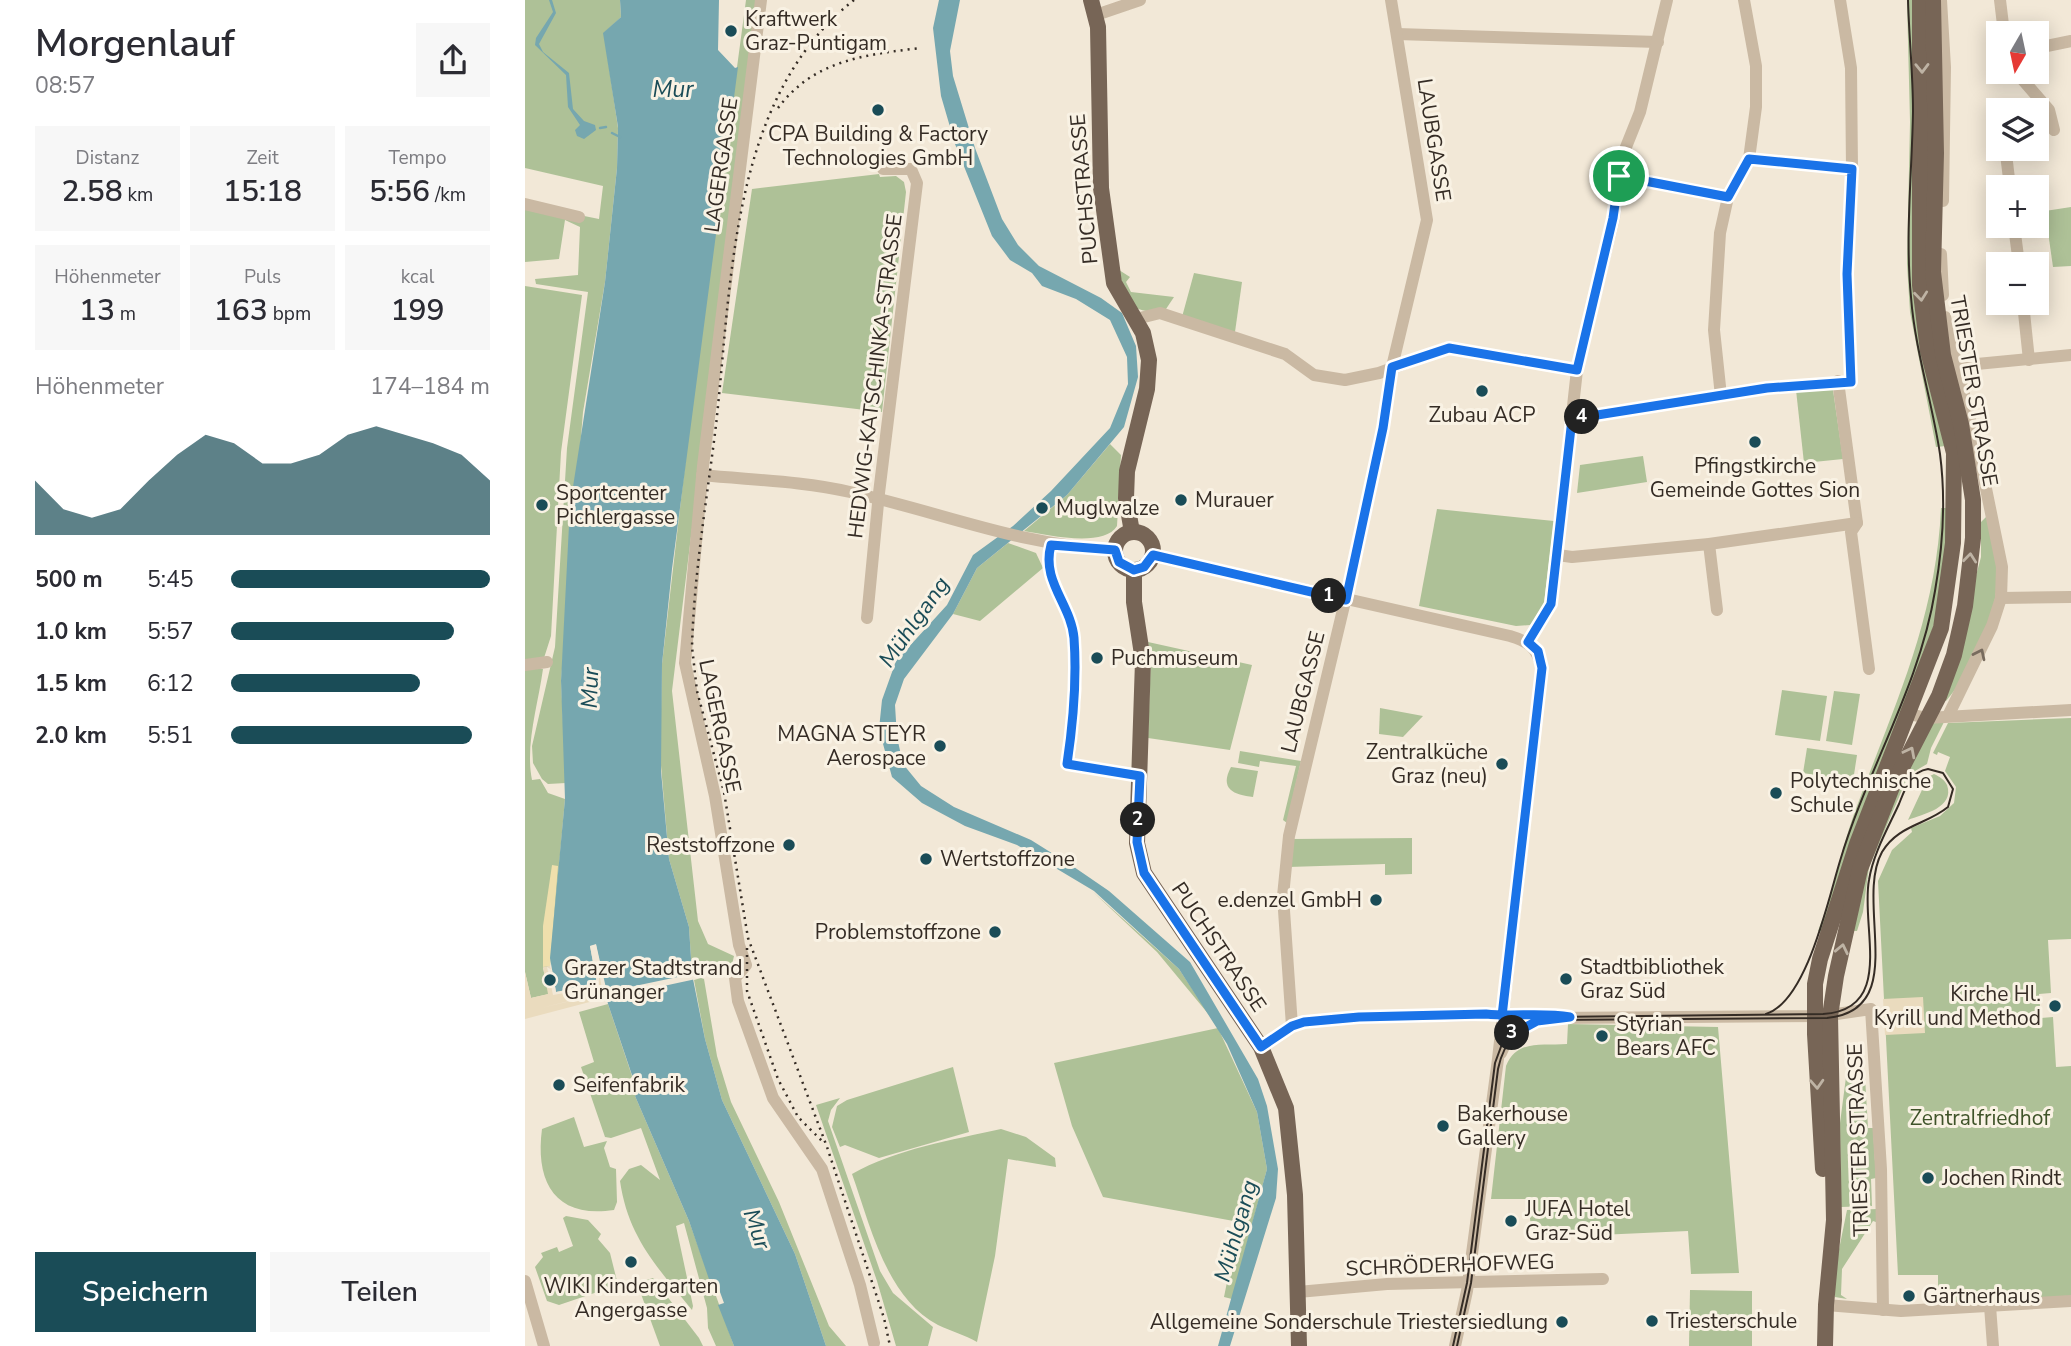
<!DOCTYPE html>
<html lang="de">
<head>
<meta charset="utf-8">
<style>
  body { margin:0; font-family:"Nunito Sans",sans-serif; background:#f7f7f7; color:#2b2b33; height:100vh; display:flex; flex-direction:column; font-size:26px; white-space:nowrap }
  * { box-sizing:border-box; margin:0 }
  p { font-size:23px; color:#7c7c81 }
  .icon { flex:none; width:38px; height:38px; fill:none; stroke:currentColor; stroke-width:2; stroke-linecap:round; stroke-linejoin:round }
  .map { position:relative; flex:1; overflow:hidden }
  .sheet { display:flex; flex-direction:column; background:#fff; width:525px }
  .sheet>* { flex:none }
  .needle { width:46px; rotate:189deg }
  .tools { position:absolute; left:1461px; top:21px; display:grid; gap:14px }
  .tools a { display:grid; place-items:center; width:63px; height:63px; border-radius:0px; background:#fff; box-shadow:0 4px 18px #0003; font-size:35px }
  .pin { position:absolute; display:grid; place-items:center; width:60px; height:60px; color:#fff; margin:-30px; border:4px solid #fff; border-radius:50%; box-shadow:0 2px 7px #0007 }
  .km { position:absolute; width:35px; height:35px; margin:-18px; border-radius:50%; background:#222; color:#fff; font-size:19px; line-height:35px; text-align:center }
  .round { display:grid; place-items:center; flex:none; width:74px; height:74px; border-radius:0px; background:#f7f7f7 }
  .overview { display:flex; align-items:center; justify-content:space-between; height:119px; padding:0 35px }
  h1 { font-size:38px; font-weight:600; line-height:52px }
  .metrics { display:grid; grid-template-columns:repeat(3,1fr); gap:10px; height:119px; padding:7px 35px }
  .metrics div { display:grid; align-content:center; border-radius:0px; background:#f7f7f7; text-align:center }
  .metrics b { font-size:30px; font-weight:600 }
  .metrics small { font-size:19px; font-weight:400 }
  .metrics p { font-size:19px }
  .chart { height:196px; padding:14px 35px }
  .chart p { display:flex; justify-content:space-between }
  .chart svg { width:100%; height:126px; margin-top:7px; fill:#1a4c57; opacity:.7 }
  .primary-button { display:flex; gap:14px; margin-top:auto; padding:14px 35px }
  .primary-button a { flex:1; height:80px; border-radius:0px; background:#1a4c57; color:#fff; font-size:28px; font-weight:600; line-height:80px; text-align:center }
  .primary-button a+a { background:#f7f7f7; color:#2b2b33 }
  ul { padding:0 35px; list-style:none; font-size:23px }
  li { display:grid; grid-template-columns:112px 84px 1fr; align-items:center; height:52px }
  li i { height:18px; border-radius:9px; background:#1a4c57 }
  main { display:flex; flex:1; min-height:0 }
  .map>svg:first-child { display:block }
</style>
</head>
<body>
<main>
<section class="sheet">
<div class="overview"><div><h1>Morgenlauf</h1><p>08:57</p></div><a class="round"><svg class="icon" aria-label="share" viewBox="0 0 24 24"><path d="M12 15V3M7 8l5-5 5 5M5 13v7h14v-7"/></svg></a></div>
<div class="metrics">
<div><p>Distanz</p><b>2.58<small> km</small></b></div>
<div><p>Zeit</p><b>15:18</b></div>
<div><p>Tempo</p><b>5:56<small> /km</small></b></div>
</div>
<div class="metrics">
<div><p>Höhenmeter</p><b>13<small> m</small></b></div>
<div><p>Puls</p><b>163<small> bpm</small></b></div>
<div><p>kcal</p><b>199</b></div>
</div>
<div class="chart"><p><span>Höhenmeter</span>174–184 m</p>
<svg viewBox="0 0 160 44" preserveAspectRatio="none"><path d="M0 44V25L10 35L20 38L30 35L40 25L50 16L60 9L70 12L80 19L90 19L100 16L110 9L120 6L130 9L140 12L150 16L160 25V44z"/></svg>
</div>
<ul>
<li><b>500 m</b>5:45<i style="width:100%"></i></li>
<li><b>1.0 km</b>5:57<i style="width:86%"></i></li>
<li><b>1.5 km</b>6:12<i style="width:73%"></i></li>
<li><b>2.0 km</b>5:51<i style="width:93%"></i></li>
</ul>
<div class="primary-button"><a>Speichern</a><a>Teilen</a></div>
</section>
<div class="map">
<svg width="1546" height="1346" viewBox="0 0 1546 1346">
  <rect width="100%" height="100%" fill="#f2e8d7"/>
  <g fill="#aec197">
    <polygon points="0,0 95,0 96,17 79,33 93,128 92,168 80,282 58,412 36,681 41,783 23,784 17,779 8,763 7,746 30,647 42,448 63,292 11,284 10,279 53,275 55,227 40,220 34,259 0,262 0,204 74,219 78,186 0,168"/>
    <polygon points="221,0 232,0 147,691 173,921 183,944 209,956 206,969 167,974 164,927 144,859 135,754 137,664 168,396"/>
    <polygon points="1382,0 1390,0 1421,446 1411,447 1385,312 1382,264 1385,122"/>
    <polygon points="354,174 355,177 371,176 379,182 381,192 357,412 197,393 227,189"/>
    <polygon points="1546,207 1546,266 1528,267 1520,211"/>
    <path d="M594,270L605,277L601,282L606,292L649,297L639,312C602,312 602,304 594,270Z"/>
    <polygon points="669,273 717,282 710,332 657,317"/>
    <polygon points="0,286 57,295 36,452 26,636 19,658 0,663"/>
    <polygon points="1303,386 1308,390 1318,459 1279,463 1271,390"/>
    <path d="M585,444L596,455L592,526C579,548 522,535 499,531L542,495Z"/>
    <polygon points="1118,456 1122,482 1052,493 1055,465"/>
    <path d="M1416,508H1425L1415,608L1299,932L1293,931C1308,893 1315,853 1329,814C1367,710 1411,622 1416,508Z"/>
    <polygon points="912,509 1029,521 1019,603 1016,615 1005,625 991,626 894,606"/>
    <path d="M1462,516C1465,534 1471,552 1472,570C1474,616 1450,667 1421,701L1418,699L1456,557V522Z"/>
    <polygon points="483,543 511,553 518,568 455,621 428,614 452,568"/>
    <polygon points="623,642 727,665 705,750 623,738 626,657"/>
    <path d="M0,668L18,669C13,705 0,745 7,780L15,779L23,793L40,799L25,966L18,968L24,994L6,998L0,972Z"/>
    <polygon points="1257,690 1302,696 1295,741 1250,735"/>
    <polygon points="1309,691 1335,694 1327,745 1301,741"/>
    <polygon points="855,708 898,716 878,737 854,734"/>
    <polygon points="1546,718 1546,939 1523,940 1526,993 1514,994 1516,1018 1528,1017 1531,1067 1546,1066 1546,1296 1413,1304 1413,1275 1373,1275 1353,881 1367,850 1387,832 1386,828 1415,816 1429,803 1431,787 1420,771 1425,757 1413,752 1412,755 1408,753 1423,723"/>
    <polygon points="1420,720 1406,748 1402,764 1385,774 1380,783 1344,867 1338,912 1332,931 1328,931 1349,841 1400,732 1409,723"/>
    <polygon points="1282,748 1332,755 1328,781 1278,773"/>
    <polygon points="715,751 776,761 762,823 758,820 771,766 735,761 734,767 713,763"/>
    <path d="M706,767L733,771L728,797C709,795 694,789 706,767Z"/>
    <path d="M1409,774C1415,777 1419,779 1422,785C1430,808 1398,814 1383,820L1403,777Z"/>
    <polygon points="887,838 887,874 860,875 860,864 763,867 767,839"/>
    <polygon points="567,891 654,969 685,1016 632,952"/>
    <polygon points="176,978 179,979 192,1056 206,1102 254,1202 304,1326 321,1346 301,1346 270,1254 197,1100 180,1039 169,980"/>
    <path d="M83,1004L113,1094L110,1096L164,1221L209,1346H191L183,1328L182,1308L159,1223L151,1226L168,1306L167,1310C132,1267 103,1237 95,1181L104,1169L116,1165L135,1180L116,1128L86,1138L80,1137L56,1067L69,1062L54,1012Z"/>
    <path d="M1043,1024L1193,1027L1214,1273L1166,1274L1163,1231L1007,1238L1003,1199H966L981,1066C992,1039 1017,1046 1042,1044Z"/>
    <polygon points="693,1028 732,1112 742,1169 707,1299 699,1297 714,1222 578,1197 547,1126 529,1063"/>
    <polygon points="428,1067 444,1132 354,1158 320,1145 315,1147 307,1127 312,1106 322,1100"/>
    <polygon points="1321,1077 1340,1077 1343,1128 1348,1128 1351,1178 1346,1179 1347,1206 1316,1207 1315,1123"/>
    <polygon points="315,1098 306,1110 303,1121 355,1271 368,1293 408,1327 403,1346 371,1346 352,1281 291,1105"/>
    <path d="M49,1117L59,1147L82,1141L79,1148L85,1167L91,1169L92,1202L89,1210C30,1219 10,1182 17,1129Z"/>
    <path d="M476,1129L501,1137L530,1158L531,1167L483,1159L470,1256L452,1342C440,1335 426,1331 413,1325C361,1298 345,1224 327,1174C371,1149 427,1140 476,1129Z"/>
    <polygon points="1353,1209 1354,1223 1348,1221 1317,1269 1316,1295 1322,1299 1310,1297 1310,1269 1322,1210"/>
    <polygon points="41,1216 63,1220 76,1234 73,1239 85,1253 93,1285 34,1305 22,1301 10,1267 18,1257 16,1253 32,1247 34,1252 48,1246 38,1218"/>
    <polygon points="128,1278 174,1338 178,1346 135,1346 112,1283"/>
    <polygon points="1165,1290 1227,1291 1227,1346 1164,1346"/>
  </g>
  <polygon fill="#efdfac" points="27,865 33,866 25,966 18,967 18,926"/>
  <g fill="#eadbbe">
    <polygon points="71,944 81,992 16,1008 75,994 76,999 0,1019 0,972 6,998 23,994 18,967 25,966 31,992 65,946"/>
    <polygon points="1398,997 1400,1033 1360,1035 1358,999"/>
  </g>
  <g fill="#76a7af">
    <polygon points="24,0 27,0 31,13 14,44 18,52 44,73 48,109 59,121 70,125 71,130 59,139 52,136 50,130 55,125 43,107 41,75 10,45 11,38 28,12"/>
    <polygon points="95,0 194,0 193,50 210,68 213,67 147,569 137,664 136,771 144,859 164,927 167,974 180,1039 197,1100 270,1254 301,1346 209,1346 193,1305 199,1303 192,1284 186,1285 164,1221 110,1096 113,1093 83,1004 71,945 65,946 72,984 31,992 25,958 40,799 36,681 45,506 80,282 92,168 93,127 78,33 96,17"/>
    <polygon points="414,0 435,0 425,51 428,76 450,148 477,219 493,245 514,266 576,298 597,313 611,346 613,377 599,427 542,495 452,568 428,614 379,679 370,705 372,737 378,764 396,786 429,807 506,840 549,867 584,891 665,962 733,1079 742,1106 753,1169 751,1198 705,1346 693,1346 742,1169 732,1112 702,1044 654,969 569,891 492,845 440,826 397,803 367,777 354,729 357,700 371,661 422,605 448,555 488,526 526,491 585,428 603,384 602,357 585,320 551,299 517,286 507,273 485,260 467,236 430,144 416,96 408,28"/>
  </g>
  <g fill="#f2e8d7">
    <polygon points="71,944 81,988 77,989 74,972 74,987 28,995 22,967 27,970 31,992 72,984 65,946"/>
    <polygon points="167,974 171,979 78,999 78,993 81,992"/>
  </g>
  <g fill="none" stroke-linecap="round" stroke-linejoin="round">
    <g stroke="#76a7af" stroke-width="2.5">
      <polyline points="75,128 81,127"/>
      <polyline points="87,133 95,137"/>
    </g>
    <g stroke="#cab9a3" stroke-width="12">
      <polyline points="236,0 178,466 160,663 190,796 214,945 221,965 210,978 213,1001 248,1098 297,1169 335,1285 349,1343"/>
      <polyline points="1416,0 1420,67 1418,201"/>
      <polyline points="1475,0 1479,33"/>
      <polyline points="571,15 615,0"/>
      <polyline points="872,34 1133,42"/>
      <polyline points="1512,48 1546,41"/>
      <polyline points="1491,72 1524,110 1529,130"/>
      <polyline points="1481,154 1485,187"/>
      <polyline points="1224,159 1327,169"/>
      <polyline points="1094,176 1203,197"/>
      <polyline points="0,204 54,217"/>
      <polyline points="1489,226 1494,264"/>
      <polyline points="1416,254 1418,295"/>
      <polyline points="1498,303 1504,360"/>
      <polyline points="1420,317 1456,464 1477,567 1476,598 1467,626 1424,714"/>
      <polyline points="611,319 635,313 760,354 789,375 820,380 854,373 922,348 1052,370"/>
      <polyline points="1431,366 1546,355"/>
      <polyline points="1313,381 1332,523 1326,532 1344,669"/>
      <polyline points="1196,396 1189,330 1195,233 1203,197 1224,159 1231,107 1231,66 1219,0"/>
      <polyline points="1047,419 1242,388 1326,382 1322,273 1327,169 1326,68 1315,0"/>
      <path d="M177,475C226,480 278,481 325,492C416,512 496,546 590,550"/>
      <polyline points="1184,544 1192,610"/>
      <path d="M526,545C516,581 546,604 549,638C553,679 548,724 543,764L615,776"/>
      <path d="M628,555L985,636C1005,642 1012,648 1017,668L973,1059L942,1291L930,1346"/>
      <polyline points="1033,555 1047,557 1184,544 1332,523"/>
      <polyline points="1476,598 1546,597"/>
      <polyline points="342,618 354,493 392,183 386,169 358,169"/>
      <polyline points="1003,642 1026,604 1052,370 1089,218 1099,152 1115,112 1142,0"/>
      <polyline points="0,665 22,662"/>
      <polyline points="1384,714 1402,718 1546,710"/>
      <polyline points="767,1026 758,896 764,836 832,551 858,428 867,367 902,220 866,0"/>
      <polyline points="736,1047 767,1026 779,1022 834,1017 1018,1014"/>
      <path d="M976,1053C985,1030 1003,1022 1026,1018L1298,1016L1346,1009L1356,1169L1358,1310"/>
      <polyline points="0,1281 19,1346"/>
      <polyline points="773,1292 862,1284 1078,1279"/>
      <polyline points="1301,1305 1376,1311 1546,1301"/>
      <polyline points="1465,1306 1468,1346"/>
    </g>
    <g stroke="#776556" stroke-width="16">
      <polyline points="566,0 573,27 576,188 589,283 618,333 624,360 622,389 602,471 601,498 607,532"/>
      <circle cx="609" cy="551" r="19"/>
      <polyline points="609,570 609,602 618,661 612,843 619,873 736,1047 761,1108 770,1195 774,1346"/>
      <polyline points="1298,1169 1290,1034 1290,984 1295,959 1332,844 1416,628 1428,543 1429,453 1403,351 1395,285 1395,0"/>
      <polyline points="1300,1346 1301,1305 1309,1220 1305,1016 1311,976 1335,869 1367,787 1414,696 1429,655 1440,606 1448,538 1448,500 1436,424 1418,355 1408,272 1411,153 1408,0"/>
    </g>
    <g stroke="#352c25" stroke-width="2">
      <path d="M1241,1014C1282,1001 1303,900 1315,861C1342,770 1395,685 1410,591C1418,546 1421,500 1415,454C1407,401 1390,350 1386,297C1380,235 1387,173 1388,111C1388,74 1384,37 1383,0"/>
      <path d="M928,1346L942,1283L970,1063L977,1044L987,1032L1003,1021L1024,1017L1298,1014C1371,1010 1335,926 1344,880C1348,854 1363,828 1374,804C1380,789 1385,772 1403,769L1418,773L1428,789L1423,807C1401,825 1373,825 1357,852C1329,903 1386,1010 1302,1018L1026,1020C996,1025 979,1039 973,1069L946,1283L932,1346"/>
    </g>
    <g stroke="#352c25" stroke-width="2.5" stroke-dasharray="2 5" stroke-linecap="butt">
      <path d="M329,0C205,98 207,281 191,425C182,499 169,573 167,647L172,691L199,792L223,938L302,1147L359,1318L365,1346"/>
      <path d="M253,108C289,60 339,55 395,48"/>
      <polyline points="222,948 222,991 253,1079 273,1117 297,1141"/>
    </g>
  </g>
  <defs><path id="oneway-chevron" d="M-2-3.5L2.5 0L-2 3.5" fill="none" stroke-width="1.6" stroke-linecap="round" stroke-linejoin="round" transform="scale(1.75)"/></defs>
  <g stroke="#beb3a4">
    <use href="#oneway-chevron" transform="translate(1397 68) rotate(89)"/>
    <use href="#oneway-chevron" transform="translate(1396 296) rotate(84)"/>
    <use href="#oneway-chevron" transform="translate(1445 558) rotate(-84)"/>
    <use href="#oneway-chevron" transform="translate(1385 752) rotate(-63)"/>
    <use href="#oneway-chevron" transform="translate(1317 949) rotate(-78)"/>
    <use href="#oneway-chevron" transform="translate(1292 1084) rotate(87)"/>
  </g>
  <use stroke="#786b5e" href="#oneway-chevron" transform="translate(1455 654) rotate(-64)"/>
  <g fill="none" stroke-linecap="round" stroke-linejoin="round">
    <defs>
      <path id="route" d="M1094,176L1088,218L1052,370L924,348L867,367L858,428L821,600L628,555L619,567L609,570L594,562L590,550L526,545C516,581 546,604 549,638C552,680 548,724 542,764L615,776L612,842L619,873L736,1047L767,1026L779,1022L834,1017L961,1014C989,1017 1017,1012 1045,1017L1012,1021L988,1034L982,1030L977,1016L1017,668L1013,651L1003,642L1026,604L1047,419L1242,388L1326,382L1322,274L1327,169L1224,159L1203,197L1094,176"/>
    </defs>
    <use href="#route" stroke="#fff" stroke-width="14"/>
    <use href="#route" stroke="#1a73e8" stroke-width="9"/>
  </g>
  <g fill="#1a4c57" stroke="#f9f2e4" stroke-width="2.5">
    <circle cx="206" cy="31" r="7"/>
    <circle cx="353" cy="110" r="7"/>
    <circle cx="957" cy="391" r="7"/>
    <circle cx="1230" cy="442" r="7"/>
    <circle cx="656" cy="500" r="7"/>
    <circle cx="17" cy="505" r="7"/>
    <circle cx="517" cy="508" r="7"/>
    <circle cx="572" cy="658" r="7"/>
    <circle cx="415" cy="746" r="7"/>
    <circle cx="977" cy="764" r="7"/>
    <circle cx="1251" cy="793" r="7"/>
    <circle cx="264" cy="845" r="7"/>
    <circle cx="401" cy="859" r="7"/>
    <circle cx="851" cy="900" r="7"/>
    <circle cx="470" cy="932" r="7"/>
    <circle cx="1041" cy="979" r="7"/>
    <circle cx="25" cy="980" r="7"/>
    <circle cx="1530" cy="1006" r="7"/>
    <circle cx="1077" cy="1036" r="7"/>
    <circle cx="34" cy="1085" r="7"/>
    <circle cx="918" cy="1126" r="7"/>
    <circle cx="1403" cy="1178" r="7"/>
    <circle cx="986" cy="1221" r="7"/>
    <circle cx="106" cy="1262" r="7"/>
    <circle cx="1384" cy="1296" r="7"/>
    <circle cx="1127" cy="1321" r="7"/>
    <circle cx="1037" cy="1322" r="7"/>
  </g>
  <g text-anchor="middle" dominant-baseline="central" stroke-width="6" stroke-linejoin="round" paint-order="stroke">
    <g font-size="21" fill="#352c25" stroke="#f9f2e4" text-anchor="start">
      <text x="220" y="19">Kraftwerk<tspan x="220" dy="24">Graz-Puntigam</tspan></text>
      <text x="353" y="134" text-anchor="middle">CPA Building &amp; Factory<tspan x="353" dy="24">Technologies GmbH</tspan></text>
      <text x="957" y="415" text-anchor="middle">Zubau ACP</text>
      <text x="1230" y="466" text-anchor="middle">Pfingstkirche<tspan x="1230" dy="24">Gemeinde Gottes Sion</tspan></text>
      <text x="31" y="493">Sportcenter<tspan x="31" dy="24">Pichlergasse</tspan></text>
      <text x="670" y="500">Murauer</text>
      <text x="531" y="508">Muglwalze</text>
      <text x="586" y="658">Puchmuseum</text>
      <text x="401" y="734" text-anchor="end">MAGNA STEYR<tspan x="401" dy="24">Aerospace</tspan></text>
      <text x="963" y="752" text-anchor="end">Zentralküche<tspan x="963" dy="24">Graz (neu)</tspan></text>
      <text x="1265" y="781">Polytechnische<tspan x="1265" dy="24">Schule</tspan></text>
      <text x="250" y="845" text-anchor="end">Reststoffzone</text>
      <text x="415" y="859">Wertstoffzone</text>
      <text x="837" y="900" text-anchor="end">e.denzel GmbH</text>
      <text x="456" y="932" text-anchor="end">Problemstoffzone</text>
      <text x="1055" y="967">Stadtbibliothek<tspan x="1055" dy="24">Graz Süd</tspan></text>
      <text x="39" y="968">Grazer Stadtstrand<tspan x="39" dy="24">Grünanger</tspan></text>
      <text x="1516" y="994" text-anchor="end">Kirche Hl.<tspan x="1516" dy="24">Kyrill und Method</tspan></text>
      <text x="1091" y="1024">Styrian<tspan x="1091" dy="24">Bears AFC</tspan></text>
      <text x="48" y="1085">Seifenfabrik</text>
      <text x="932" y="1114">Bakerhouse<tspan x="932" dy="24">Gallery</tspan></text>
      <text x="1417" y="1178">Jochen Rindt</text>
      <text x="1000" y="1209">JUFA Hotel<tspan x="1000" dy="24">Graz-Süd</tspan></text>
      <text x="106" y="1286" text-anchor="middle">WIKI Kindergarten<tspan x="106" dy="24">Angergasse</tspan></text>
      <text x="1398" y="1296">Gärtnerhaus</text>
      <text x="1141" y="1321">Triesterschule</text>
      <text x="1023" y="1322" text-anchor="end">Allgemeine Sonderschule Triestersiedlung</text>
    </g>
    <g font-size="21" fill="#352c25" stroke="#f9f2e4">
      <text transform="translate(909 140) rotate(81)">LAUBGASSE</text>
      <text transform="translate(196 165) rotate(-82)">LAGERGASSE</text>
      <text transform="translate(559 189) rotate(-95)">PUCHSTRASSE</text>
      <text transform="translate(350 376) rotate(-83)">HEDWIG-KATSCHINKA-STRASSE</text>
      <text transform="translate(1449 391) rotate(80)">TRIESTER STRASSE</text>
      <text transform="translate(778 692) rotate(-76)">LAUBGASSE</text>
      <text transform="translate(195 726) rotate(78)">LAGERGASSE</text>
      <text transform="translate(694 947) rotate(56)">PUCHSTRASSE</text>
      <text transform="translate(1333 1140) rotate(-92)">TRIESTER STRASSE</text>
      <text transform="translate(925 1265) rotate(-2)">SCHRÖDERHOFWEG</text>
    </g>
    <g font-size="21" fill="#3f5329" stroke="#f9f2e4">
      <text x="1455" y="1118">Zentralfriedhof</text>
    </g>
    <g font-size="23" font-style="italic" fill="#1a4c57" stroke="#f9f2e4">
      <text x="148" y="89">Mur</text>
      <text transform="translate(389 622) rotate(-55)">Mühlgang</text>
      <text transform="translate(65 688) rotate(-88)">Mur</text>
      <text transform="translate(232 1229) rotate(71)">Mur</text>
      <text transform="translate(711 1231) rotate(-74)">Mühlgang</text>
    </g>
  </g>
</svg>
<div class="tools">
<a><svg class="needle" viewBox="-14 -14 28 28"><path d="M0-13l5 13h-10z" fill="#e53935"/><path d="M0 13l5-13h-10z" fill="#7c7c81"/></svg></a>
<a><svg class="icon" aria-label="layers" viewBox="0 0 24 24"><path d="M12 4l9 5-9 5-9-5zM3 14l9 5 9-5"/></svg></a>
<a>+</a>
<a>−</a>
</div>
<div class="pin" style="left:1094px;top:176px;background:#1e9e55"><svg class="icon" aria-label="arrive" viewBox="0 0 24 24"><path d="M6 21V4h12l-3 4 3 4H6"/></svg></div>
<b class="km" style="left:804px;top:596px">1</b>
<b class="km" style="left:613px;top:820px">2</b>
<b class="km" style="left:987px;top:1033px">3</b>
<b class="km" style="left:1057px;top:417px">4</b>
</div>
</main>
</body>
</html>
